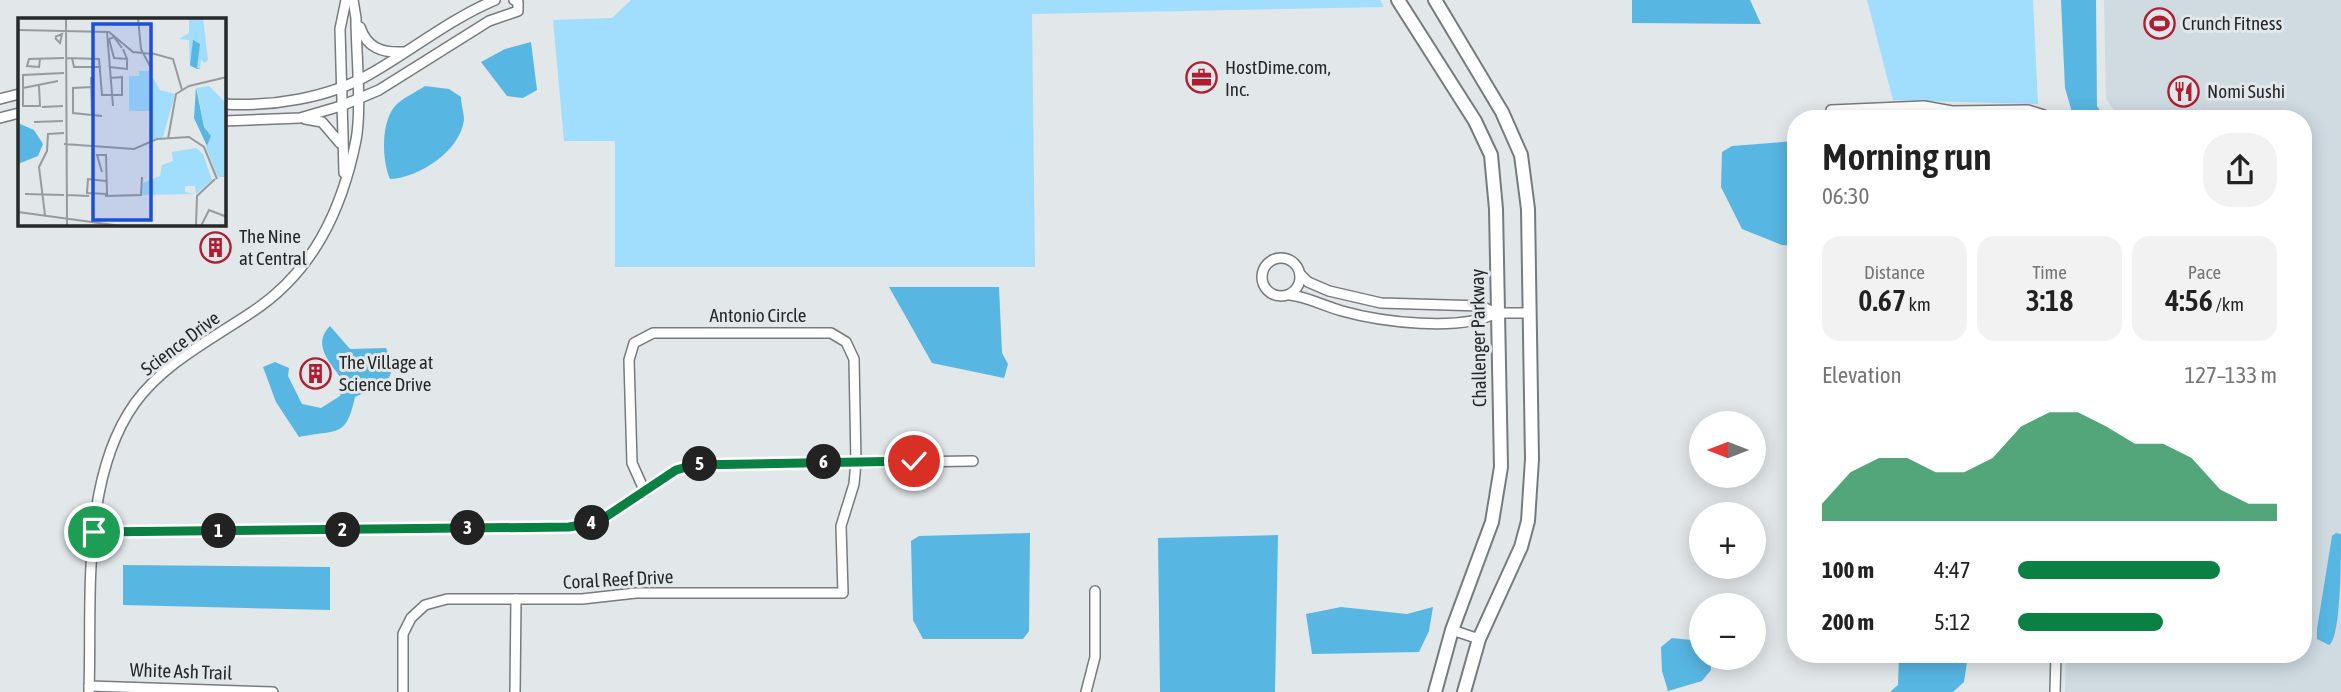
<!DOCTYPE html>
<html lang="en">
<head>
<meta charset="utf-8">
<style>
  body { margin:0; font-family:"Asap Condensed",sans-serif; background:#f2f2f2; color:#222; height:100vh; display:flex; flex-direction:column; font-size:26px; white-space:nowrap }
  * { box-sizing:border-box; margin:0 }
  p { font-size:23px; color:#767676 }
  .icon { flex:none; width:38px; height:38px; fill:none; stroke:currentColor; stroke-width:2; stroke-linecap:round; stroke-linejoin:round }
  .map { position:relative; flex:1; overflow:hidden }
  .panel { position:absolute; left:1787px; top:110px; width:525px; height:553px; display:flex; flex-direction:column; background:#fff; border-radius:28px; box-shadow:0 4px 18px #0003 }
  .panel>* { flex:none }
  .needle { width:46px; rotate:270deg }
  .controls { position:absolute; left:1689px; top:411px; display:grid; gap:14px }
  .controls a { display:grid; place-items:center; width:77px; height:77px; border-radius:50%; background:#fff; box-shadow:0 4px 18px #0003; font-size:35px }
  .pin { position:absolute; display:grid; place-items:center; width:60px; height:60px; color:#fff; margin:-30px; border:4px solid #fff; border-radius:50%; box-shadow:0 2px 7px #0007 }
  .km { position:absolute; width:35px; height:35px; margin:-18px; border-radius:50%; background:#222; color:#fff; font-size:19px; line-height:35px; text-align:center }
  .round { display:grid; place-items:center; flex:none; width:74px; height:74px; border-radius:28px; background:#f2f2f2 }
  .headline { display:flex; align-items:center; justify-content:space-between; height:119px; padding:0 35px }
  h1 { font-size:38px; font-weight:600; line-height:52px }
  .metrics { display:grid; grid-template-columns:repeat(3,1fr); gap:10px; height:119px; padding:7px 35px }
  .metrics div { display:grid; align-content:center; border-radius:18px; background:#f2f2f2; text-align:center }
  .metrics b { font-size:30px; font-weight:600 }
  .metrics small { font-size:19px; font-weight:400 }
  .metrics p { font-size:19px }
  .chart { height:196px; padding:14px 35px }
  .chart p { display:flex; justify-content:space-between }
  .chart svg { width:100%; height:126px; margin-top:7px; fill:#0b8043; opacity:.7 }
  ul { padding:0 35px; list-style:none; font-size:23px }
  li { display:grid; grid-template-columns:112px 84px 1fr; align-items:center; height:52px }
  li i { height:18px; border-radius:9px; background:#0b8043 }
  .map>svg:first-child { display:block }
</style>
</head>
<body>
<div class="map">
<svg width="2341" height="692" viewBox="0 0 2341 692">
  <rect width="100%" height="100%" fill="#e2e7ea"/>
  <polygon fill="#cfdae1" points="2104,0 2341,0 2341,692 2065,692 2066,655 2303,654 2303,119 2120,119 2106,99"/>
  <g fill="#a1ddfc">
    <polygon points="631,0 1380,0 1384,7 1032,14 1035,267 615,267 615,141 564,141 553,20 612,18"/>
    <polygon points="1867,0 2033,0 2038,104 1893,100"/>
  </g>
  <g fill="#58b6e3">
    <polygon points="1632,0 1750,0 1761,24 1632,23"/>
    <polygon points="2061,0 2096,0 2097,106 2106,119 2074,119 2065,88"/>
    <polygon points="531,42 537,90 523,98 507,96 481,62 505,49"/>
    <path d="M425,86L449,89L461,97C461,104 464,113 464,120C460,151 419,178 390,179C382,161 380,120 397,104C405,97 416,92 425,86Z"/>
    <polygon points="1795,141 1796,141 1795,246 1782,245 1742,229 1721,187 1722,152 1732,146"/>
    <polygon points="889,287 999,287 1002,353 1008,364 1004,378 932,363"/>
    <path d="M330,326L350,349L386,348C401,382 383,385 355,397C346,439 337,429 299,437L276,402L263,367L275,362L289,368L288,376L302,404L321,408L340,396L343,381C331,363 311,345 330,326Z"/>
    <polygon points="1030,533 1029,631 1023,639 923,639 913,620 911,541 919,536"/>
    <path d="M2336,533L2341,534C2341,555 2341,638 2329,645L2317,639V629L2332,536Z"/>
    <polygon points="1278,535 1275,692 1160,692 1158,538"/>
    <polygon points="123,565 330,567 330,610 123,605"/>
    <polygon points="1341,607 1407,614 1433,607 1429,631 1419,652 1312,654 1306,614"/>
    <polygon points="1672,638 1701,641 1701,658 1710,658 1711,670 1702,681 1668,691 1662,671 1661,647"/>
    <polygon points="1899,655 1968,655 1964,682 1953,692 1890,692 1898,685"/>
  </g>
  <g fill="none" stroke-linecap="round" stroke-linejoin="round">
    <defs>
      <g id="street">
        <path d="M360,27C367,48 382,53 403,52"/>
        <polyline points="0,99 19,94"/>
        <path d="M224,104C271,107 329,98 370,74C412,50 450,19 495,0"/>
        <polyline points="1831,110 1924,106 1952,111 2028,110 2044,115 2046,119"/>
        <polyline points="0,118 19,113"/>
        <polyline points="305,119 322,122 340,143"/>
        <polyline points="224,121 300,118 341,106 379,90 489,21 518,11 518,2 514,0"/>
        <polyline points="344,173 340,29 346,0"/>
        <circle cx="1281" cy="277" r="19"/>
        <polyline points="1300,274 1308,282 1329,291 1381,303 1481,306 1496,313 1528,313"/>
        <path d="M1290,295C1308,297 1324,306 1342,311C1381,322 1460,332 1496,313"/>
        <polyline points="94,532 569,527 598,522 676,470 694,465 973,461"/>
        <polyline points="1452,630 1479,639"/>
        <polyline points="89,686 273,692"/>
        <path d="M89,692C92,601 80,480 135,403C164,363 212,339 252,312C313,272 342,210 356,140C362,109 356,52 356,18L353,0"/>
        <polyline points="403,692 403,634 411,618 425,605 447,599 582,599 636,593 843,593 841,526 854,484 856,462 854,359 846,342 831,333 653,333 634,343 629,360 632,463 645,492"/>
        <polyline points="515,692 516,599"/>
        <polyline points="1086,692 1095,657 1095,591"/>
        <polyline points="2055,692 2056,654"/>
      </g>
      <g id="secondary">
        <polyline points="1398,0 1475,121 1491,155 1496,209 1501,467 1492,522 1452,630 1435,692"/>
        <polyline points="1435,0 1502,112 1521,155 1528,209 1532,459 1528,521 1521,547 1479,639 1464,692"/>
      </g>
    </defs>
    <use href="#street" stroke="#777b7e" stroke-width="12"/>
    <use href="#secondary" stroke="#777b7e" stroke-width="16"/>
    <use href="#street" stroke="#fff" stroke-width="9"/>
    <use href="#secondary" stroke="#fff" stroke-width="12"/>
  </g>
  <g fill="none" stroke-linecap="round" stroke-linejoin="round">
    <defs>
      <polyline id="route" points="94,532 569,527 598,522 676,470 694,465 914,461"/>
    </defs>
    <use href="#route" stroke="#fff" stroke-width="14"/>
    <use href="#route" stroke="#0b8043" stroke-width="9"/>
  </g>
  <defs>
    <symbol id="stadium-ring" viewBox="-11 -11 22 22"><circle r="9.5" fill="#e2e7ea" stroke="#b01d30" stroke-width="1.5"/><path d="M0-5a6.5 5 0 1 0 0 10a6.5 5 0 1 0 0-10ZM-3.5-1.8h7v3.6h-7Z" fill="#b01d30"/></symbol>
    <symbol id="office-ring" viewBox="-11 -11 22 22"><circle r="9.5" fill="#e2e7ea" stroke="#b01d30" stroke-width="1.5"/><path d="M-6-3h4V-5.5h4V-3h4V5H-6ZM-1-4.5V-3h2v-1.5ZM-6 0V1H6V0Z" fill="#b01d30"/></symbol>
    <symbol id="restaurant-ring" viewBox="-11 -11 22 22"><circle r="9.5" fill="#e2e7ea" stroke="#b01d30" stroke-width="1.5"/><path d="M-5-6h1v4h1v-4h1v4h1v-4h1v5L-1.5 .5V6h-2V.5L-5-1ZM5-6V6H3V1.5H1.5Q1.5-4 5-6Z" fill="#b01d30"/></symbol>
    <symbol id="building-ring" viewBox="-11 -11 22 22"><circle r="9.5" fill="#e2e7ea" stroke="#b01d30" stroke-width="1.5"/><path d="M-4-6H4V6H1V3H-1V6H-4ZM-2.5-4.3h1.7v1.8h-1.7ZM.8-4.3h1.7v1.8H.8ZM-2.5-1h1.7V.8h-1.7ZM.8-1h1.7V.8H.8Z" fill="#b01d30"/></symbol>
  </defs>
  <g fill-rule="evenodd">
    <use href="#stadium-ring" x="2142" y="6" width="35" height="35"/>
    <use href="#office-ring" x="1184" y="60" width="35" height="35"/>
    <use href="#restaurant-ring" x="2166" y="74" width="35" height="35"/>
    <use href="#building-ring" x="198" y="230" width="35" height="35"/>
    <use href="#building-ring" x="298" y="356" width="35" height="35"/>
  </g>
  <g text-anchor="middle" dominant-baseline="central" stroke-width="6" stroke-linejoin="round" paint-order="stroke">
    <g font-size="19" fill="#262829" stroke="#e2e7ea" text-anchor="start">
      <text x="2182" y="23">Crunch Fitness</text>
      <text x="1225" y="67">HostDime.com,<tspan x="1225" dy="22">Inc.</tspan></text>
      <text x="2207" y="91">Nomi Sushi</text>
      <text x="239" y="236">The Nine<tspan x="239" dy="22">at Central</tspan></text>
      <text x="339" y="362">The Village at<tspan x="339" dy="22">Science Drive</tspan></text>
    </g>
    <g font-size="19" fill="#262829" stroke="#e2e7ea">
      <text x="758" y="315">Antonio Circle</text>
      <text transform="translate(1478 338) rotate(-91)">Challenger Parkway</text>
      <text transform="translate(180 343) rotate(-37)">Science Drive</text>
      <text transform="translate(618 579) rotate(-3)">Coral Reef Drive</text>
      <text transform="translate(181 671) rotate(2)">White Ash Trail</text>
    </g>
  </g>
  <g transform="translate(18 18)">
    <rect width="208" height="208" fill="#e2e7ea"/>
    <path d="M171,0H185L190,42L186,45L183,41L182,50L172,49L171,22L161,21L171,15ZM121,53H131L142,72L157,76L145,119L132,122V93H111V58H121ZM191,68L208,85V159H200L188,130L193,118L186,109L179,70ZM178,130L185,136L194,162L178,176L177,168H167V174L177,176L124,177L125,165L142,158L144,147L155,143L154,134Z" fill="#a1ddfc"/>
    <path d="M175,22L182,26L179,50L183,51H179L172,47ZM178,69L186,109L193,118L189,128L176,100ZM0,105L16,112L25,126L20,138L0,146Z" fill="#58b6e3"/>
    <path fill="none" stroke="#979b9d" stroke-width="2" d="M48,0L49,208M120,0L123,31L133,50M0,12L91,14L115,34L135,36M89,14L95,88M37,20L42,25L44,16L37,19M104,30L96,19L91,21L96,40L109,41L105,31M133,35L155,41L164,72M49,40L81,41L84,77H104V59L92,60M54,40L56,49H83M22,41L21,49L9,48L11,41L46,40M91,49L109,51V41M73,59L74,97M21,68L22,88H5V57L46,55M74,69L55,70V95L84,98M5,70L40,63M24,89L45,88M16,104L45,103M150,121L158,76L171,68L209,59M46,126L116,131L139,121L171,119L186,129L199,161M84,154L79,137H88L89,176L69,175L70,161L88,163M7,176L46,177M49,177L71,178M87,178L123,177L124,159M0,194L103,208M27,197L21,149L29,133L30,116L46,115M178,208L179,178L197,161M183,208L191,192L209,199"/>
    <path fill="#1d4ed8" fill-opacity="0.15" stroke="#1d4ed8" stroke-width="3.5" d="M75,6H133V202H75Z"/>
    <rect width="208" height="208" fill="none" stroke="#262829" stroke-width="3.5"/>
  </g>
</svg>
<div class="controls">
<a><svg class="needle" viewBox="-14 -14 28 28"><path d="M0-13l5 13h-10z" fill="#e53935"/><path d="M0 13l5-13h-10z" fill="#767676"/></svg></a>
<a>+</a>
<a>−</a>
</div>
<div class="pin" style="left:94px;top:532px;background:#1e9e55"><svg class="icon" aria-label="arrive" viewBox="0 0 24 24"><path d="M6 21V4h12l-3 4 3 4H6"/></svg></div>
<div class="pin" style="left:914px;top:461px;background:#d93025"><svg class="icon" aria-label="check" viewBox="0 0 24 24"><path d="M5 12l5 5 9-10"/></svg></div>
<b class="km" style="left:219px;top:531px">1</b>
<b class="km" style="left:343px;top:530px">2</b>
<b class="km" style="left:468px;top:528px">3</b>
<b class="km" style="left:592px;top:523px">4</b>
<b class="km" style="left:700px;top:464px">5</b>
<b class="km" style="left:824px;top:462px">6</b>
<section class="panel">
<div class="headline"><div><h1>Morning run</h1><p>06:30</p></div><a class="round"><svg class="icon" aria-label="share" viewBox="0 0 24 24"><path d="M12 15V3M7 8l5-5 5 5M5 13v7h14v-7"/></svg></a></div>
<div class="metrics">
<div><p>Distance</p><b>0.67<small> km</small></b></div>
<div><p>Time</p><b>3:18</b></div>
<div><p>Pace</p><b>4:56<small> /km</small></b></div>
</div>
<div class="chart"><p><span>Elevation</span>127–133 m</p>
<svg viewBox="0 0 160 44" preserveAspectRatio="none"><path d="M0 44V38L10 27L20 22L30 22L40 27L50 27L60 22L70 11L80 6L90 6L100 11L110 17L120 17L130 22L140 33L150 38L160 38V44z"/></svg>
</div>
<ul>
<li><b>100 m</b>4:47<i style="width:78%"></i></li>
<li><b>200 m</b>5:12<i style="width:56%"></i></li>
</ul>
</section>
</div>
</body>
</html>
